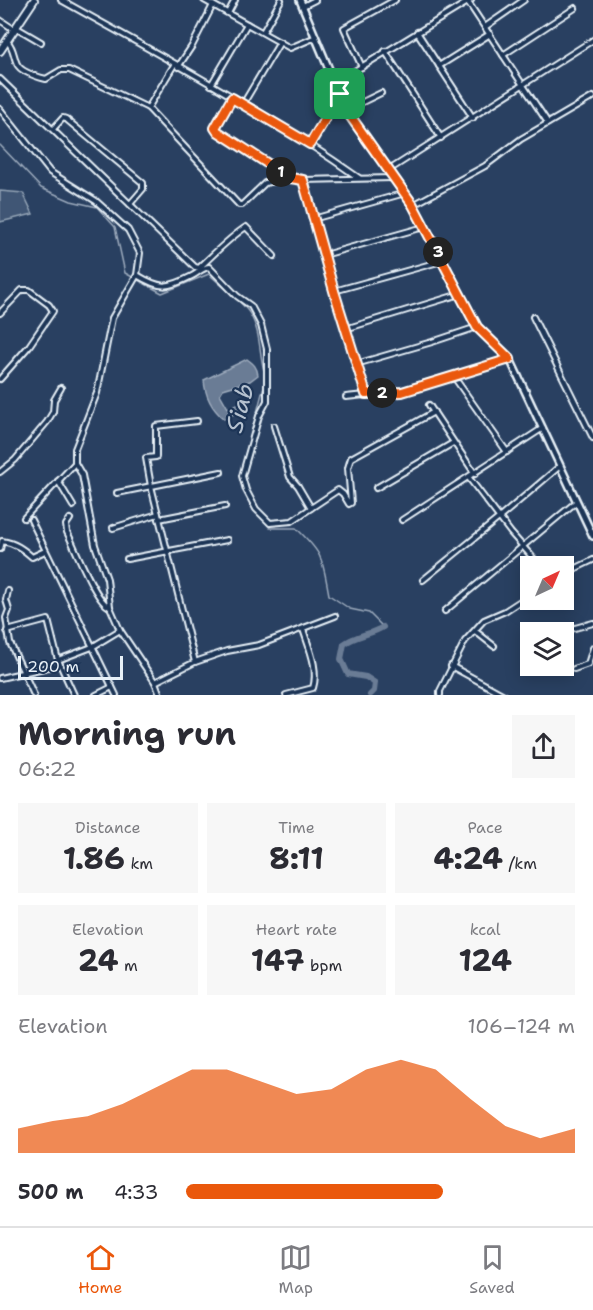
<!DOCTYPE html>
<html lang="en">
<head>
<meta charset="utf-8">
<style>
  body { margin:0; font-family:"Shantell Sans",sans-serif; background:#f7f7f7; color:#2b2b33; height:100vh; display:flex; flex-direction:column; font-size:22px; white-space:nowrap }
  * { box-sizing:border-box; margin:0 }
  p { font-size:20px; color:#7c7c81 }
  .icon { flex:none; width:33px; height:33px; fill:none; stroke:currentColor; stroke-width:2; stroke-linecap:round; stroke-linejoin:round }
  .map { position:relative; height:695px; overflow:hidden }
  .side { display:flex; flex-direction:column; background:#fff; flex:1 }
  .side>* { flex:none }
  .needle { width:39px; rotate:44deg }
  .buttons { position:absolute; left:520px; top:556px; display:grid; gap:12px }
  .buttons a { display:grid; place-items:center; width:54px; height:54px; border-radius:0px; background:#fff; box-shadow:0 3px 15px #0003; font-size:30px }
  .scale { position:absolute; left:18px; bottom:15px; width:105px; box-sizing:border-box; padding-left:6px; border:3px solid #e8f1f8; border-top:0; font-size:16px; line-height:21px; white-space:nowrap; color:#e8f1f8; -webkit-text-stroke:4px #1d3557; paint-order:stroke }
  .pin { position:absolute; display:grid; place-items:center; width:51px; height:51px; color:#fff; margin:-26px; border-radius:12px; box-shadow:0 3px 9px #0006 }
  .km { position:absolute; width:30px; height:30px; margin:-15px; border-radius:50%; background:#222; color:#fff; font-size:16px; line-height:30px; text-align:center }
  .round { display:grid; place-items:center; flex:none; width:63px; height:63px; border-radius:0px; background:#f7f7f7 }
  .overview { display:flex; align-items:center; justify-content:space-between; height:102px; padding:0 18px }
  h1 { font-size:33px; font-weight:700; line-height:45px }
  .stats { display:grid; grid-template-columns:repeat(3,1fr); gap:9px; height:102px; padding:6px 18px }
  .stats div { display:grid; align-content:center; border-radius:0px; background:#f7f7f7; text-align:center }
  .stats b { font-size:30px; font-weight:700 }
  .stats small { font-size:16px; font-weight:400 }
  .stats p { font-size:16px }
  .chart { height:168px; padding:12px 18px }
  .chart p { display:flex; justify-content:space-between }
  .chart svg { width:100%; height:108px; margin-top:6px; fill:#ea580c; opacity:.7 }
  ul { padding:0 18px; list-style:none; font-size:20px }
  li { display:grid; grid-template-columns:96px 72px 1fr; align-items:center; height:45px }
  li i { height:15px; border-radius:8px; background:#ea580c }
  .tab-bar { display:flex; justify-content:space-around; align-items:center; height:84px; border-top:2px solid #e1e1e2; background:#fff; font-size:16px; color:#7c7c81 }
  .tab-bar a { display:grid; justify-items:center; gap:3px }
  .tab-bar .on { color:#ea580c }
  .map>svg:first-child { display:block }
</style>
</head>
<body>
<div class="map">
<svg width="593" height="695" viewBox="0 0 593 695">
  <rect width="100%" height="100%" fill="#294061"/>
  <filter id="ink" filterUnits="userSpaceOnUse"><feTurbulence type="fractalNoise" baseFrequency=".0167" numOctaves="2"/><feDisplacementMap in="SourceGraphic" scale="12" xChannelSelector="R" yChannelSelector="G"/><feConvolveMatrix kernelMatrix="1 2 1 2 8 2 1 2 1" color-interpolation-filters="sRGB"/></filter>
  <g filter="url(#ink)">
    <polygon fill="#415774" stroke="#94a4b6" stroke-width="1.5" points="0,191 23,193 33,214 0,222"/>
    <path fill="#6b7c95" stroke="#9dabbd" stroke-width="1.5" d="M247,359C254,364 257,367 258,375L250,381L223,389L220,394L228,408L247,400L248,407L224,419C212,409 205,395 204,380Z"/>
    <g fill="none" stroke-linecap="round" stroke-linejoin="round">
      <g stroke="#9dabbd" stroke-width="1.5">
        <path d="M0,145L41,188L71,201L97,207L115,227L125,273L162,293L209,274C219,284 244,303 250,314C261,332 259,355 265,375"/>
        <polyline points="242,484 240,477 265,382"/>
        <polyline points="248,497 254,508"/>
        <path d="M259,514L270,528H296C324,555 322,558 329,595L350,609L369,613L383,627"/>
      </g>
      <path stroke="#6b7c95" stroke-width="6" d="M370,695L374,691L375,683L366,677L348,674L341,659L344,644C356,635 370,635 383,627"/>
      <defs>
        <g id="minor">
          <path d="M61,0C162,56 264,111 359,178"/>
          <polyline points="204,0 290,48 316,37"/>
          <polyline points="468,2 548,123"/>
          <polyline points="303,6 315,0"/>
          <polyline points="228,13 235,0"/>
          <polyline points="0,20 15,30"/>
          <polyline points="485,27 524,0"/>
          <polyline points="17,28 41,42"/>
          <polyline points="263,32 281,0"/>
          <polyline points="417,32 473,118"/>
          <path d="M8,42C14,49 13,55 17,64C21,72 38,77 46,79L61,70H69L148,108L239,205H242L265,183L290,178"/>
          <polyline points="385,51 441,138"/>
          <polyline points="503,55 575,8"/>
          <polyline points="439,66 490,34"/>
          <polyline points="178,67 192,46 213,5"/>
          <polyline points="362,67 344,28 395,0"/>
          <path d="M0,79L195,267L199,268C215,253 229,238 246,227L274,256"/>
          <polyline points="335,83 471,0"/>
          <polyline points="211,85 247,24"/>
          <polyline points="232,98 215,128 217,131 290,178 303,180 392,178"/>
          <polyline points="243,104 280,42"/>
          <polyline points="148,108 174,65"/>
          <polyline points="0,109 50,172 96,201 128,230 140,253 137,275 112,318 97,393 75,449 75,463 82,475 95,545 107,579 110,607 120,630 155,682 160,695"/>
          <polyline points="346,110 381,93"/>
          <polyline points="53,129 63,118 66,119 143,183 143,189 130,204"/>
          <polyline points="310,144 339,95"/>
          <polyline points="389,170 593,40"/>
          <polyline points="303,180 334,291 366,394"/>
          <polyline points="413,205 485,166 521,139 593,97"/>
          <polyline points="313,219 405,193"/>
          <polyline points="324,255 424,227"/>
          <path d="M137,275C160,289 167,289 192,276C198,273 202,268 209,267L237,296L251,306L261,325L267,349V401L259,416L242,476L246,490L256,509L270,523L292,521L311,508"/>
          <polyline points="334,291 442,261"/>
          <polyline points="0,313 22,290 29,290 49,305 53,311 29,346 0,379"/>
          <polyline points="533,317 593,438"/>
          <polyline points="345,329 460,294"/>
          <polyline points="356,364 432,342 477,327"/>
          <polyline points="454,377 507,452"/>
          <polyline points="346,397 402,391 509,359"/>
          <polyline points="429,405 475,474"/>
          <polyline points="274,426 290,477 298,486 311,508 338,490 343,494 349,504 351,503 348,468 351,458 434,412"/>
          <polyline points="0,472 15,460 47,422 53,412 54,400 61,388"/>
          <polyline points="469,478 511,533 541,567"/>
          <polyline points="58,481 73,506"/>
          <polyline points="376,488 453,443"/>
          <polyline points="117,493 221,472"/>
          <polyline points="24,518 75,463"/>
          <path d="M70,519L66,525L67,532C75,547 96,603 110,607"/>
          <polyline points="159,519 225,506"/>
          <polyline points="31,520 116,695"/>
          <polyline points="402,520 543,428"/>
          <polyline points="113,528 158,514"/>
          <path d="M0,549L2,541C15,543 23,549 32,557L45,551"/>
          <polyline points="127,559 227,540"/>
          <polyline points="564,574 593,560"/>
          <polyline points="423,580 499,518 560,466"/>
          <polyline points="8,591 6,600 9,610 6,618 10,643 34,695"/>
          <polyline points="445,611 576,502"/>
          <polyline points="7,631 48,620 58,660 74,695"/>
          <polyline points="475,631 494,646"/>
          <polyline points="557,633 593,623"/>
          <polyline points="195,662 227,651 259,645 335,616"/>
          <polyline points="451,666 504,695"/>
          <polyline points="574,669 588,664 593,648"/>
          <polyline points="0,678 57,665 58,660 92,647 120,630"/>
          <polyline points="155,682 195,662 151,486 146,458 156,457 156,426 197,421"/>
          <polyline points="96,695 112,687"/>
          <path d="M286,695L313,688C319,669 309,648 303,629"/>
          <polyline points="440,695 440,691 465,641 484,620 505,611 531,594"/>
        </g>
        <polyline id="tertiary" points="300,0 346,110 413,205 477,327 510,359 593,536"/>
        <polyline id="secondary" points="0,51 34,0"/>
      </defs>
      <use href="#minor" stroke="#e8f1f8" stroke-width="8"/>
      <use href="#tertiary" stroke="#e8f1f8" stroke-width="10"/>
      <use href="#secondary" stroke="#e8f1f8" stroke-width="10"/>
      <use href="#minor" stroke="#1d3557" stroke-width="4"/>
      <use href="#tertiary" stroke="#1d3557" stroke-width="5"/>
      <use href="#secondary" stroke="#1d3557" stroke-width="6"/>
    </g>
  </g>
  <g fill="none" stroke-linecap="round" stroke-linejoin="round" filter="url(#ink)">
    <defs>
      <polygon id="route" points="340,94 346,110 413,205 477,327 510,359 402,392 366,394 334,291 303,180 290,178 217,131 215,128 232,98 310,144"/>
    </defs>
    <use href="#route" stroke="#fff" stroke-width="12"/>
    <use href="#route" stroke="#ea580c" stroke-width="8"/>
  </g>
  <g text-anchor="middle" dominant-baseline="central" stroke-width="4.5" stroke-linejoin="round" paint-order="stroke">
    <g font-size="24" font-style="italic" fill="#b6c2d0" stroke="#1d3557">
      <text transform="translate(240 408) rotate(-75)">Siab</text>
    </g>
  </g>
</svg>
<div class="buttons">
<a><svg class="needle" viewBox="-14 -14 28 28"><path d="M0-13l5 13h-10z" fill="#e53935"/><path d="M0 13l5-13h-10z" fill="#7c7c81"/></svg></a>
<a><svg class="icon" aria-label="layers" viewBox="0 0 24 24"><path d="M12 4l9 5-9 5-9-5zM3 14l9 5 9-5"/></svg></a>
</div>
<div class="scale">200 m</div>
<div class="pin" style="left:340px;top:94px;background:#1e9e55"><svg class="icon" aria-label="arrive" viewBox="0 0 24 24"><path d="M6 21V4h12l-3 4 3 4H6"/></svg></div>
<b class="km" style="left:281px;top:172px">1</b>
<b class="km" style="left:382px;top:393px">2</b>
<b class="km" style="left:438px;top:252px">3</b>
</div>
<section class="side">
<div class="overview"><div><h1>Morning run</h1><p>06:22</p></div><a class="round"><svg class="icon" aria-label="share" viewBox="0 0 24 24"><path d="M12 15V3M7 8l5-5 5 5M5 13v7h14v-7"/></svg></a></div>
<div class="stats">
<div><p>Distance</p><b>1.86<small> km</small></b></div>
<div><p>Time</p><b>8:11</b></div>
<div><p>Pace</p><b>4:24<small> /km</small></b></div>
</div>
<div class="stats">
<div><p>Elevation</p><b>24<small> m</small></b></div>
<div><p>Heart rate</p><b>147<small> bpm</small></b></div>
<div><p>kcal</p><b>124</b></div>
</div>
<div class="chart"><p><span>Elevation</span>106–124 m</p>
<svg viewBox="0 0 160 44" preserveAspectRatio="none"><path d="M0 44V34L10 31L20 29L30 24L40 17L50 10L60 10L70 15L80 20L90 18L100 10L110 6L120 10L130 22L140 33L150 38L160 34V44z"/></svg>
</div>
<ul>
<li><b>500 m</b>4:33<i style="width:66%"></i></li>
</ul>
</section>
<nav class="tab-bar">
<a class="on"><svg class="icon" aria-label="home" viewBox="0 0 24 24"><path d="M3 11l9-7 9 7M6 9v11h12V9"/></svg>Home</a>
<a><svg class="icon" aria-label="map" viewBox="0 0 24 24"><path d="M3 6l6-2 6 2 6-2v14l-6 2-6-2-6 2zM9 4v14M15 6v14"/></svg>Map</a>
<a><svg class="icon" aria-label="saved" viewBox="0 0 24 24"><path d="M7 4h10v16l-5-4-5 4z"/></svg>Saved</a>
</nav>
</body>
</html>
